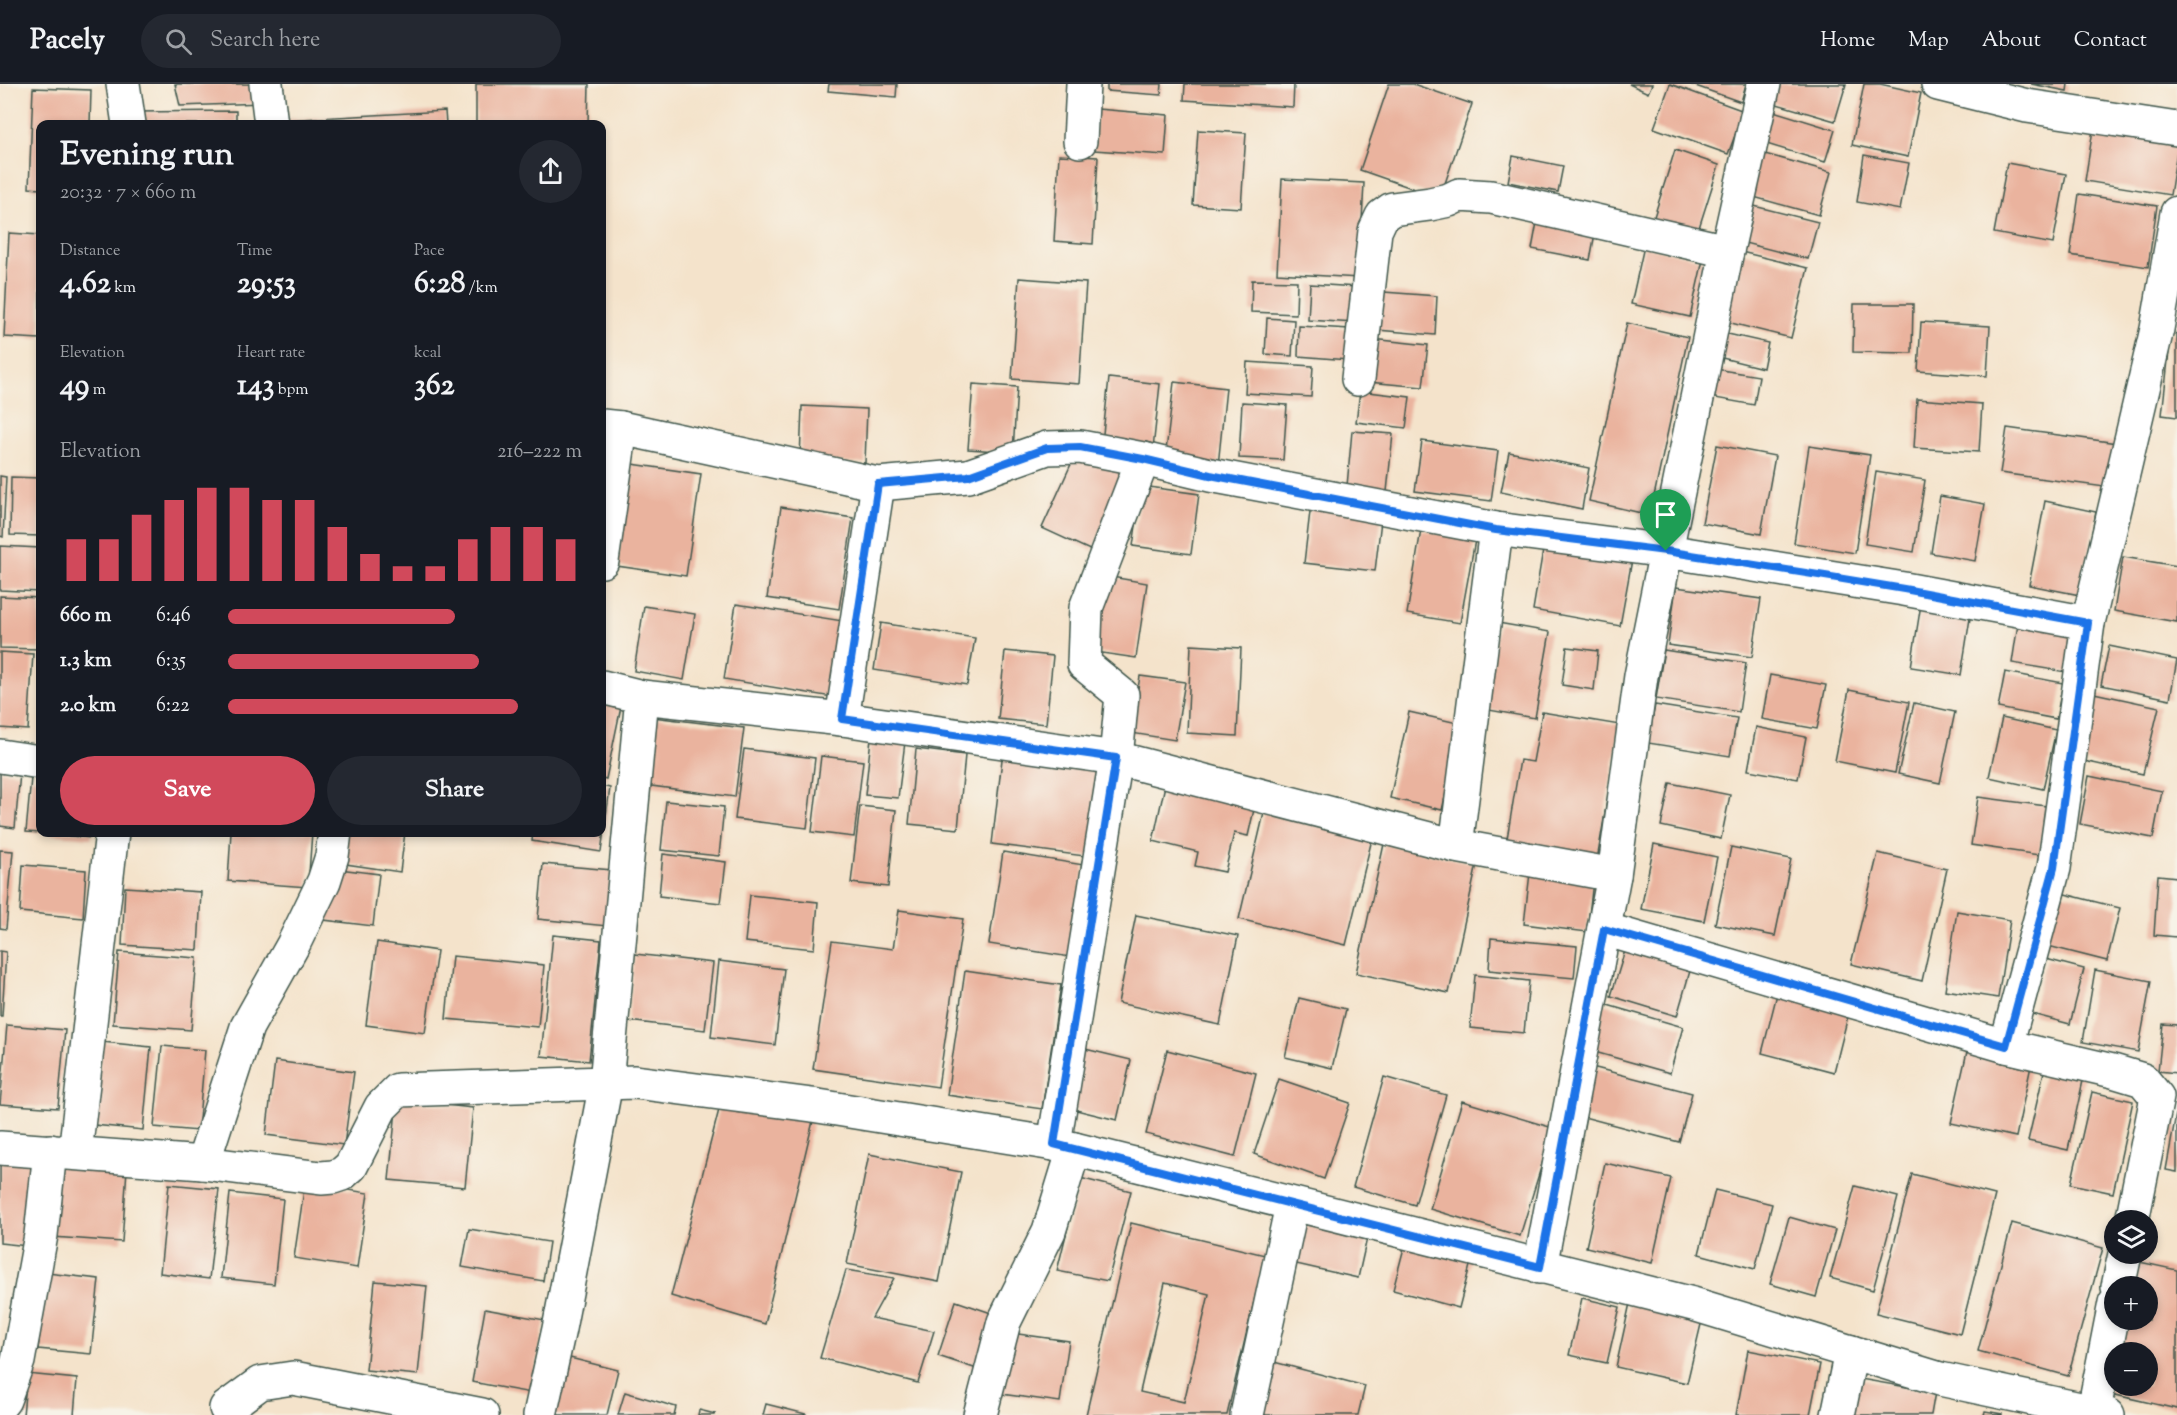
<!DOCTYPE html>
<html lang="en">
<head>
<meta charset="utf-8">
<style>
  body { margin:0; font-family:"Sorts Mill Goudy",serif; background:#242831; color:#f1f3f6; height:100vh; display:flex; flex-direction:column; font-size:22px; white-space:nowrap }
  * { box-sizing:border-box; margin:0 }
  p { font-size:20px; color:#9ea1a6 }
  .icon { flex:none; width:33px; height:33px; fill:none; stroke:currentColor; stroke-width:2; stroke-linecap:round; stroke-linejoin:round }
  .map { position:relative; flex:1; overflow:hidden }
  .side { position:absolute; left:36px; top:36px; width:570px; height:717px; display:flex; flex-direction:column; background:#171b24; border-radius:12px; box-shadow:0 3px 9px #0003 }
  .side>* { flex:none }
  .tools { position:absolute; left:2104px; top:1126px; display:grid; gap:12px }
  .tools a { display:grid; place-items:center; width:54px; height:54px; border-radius:50%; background:#171b24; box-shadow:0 3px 9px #0003; font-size:30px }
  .pin { position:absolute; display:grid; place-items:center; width:51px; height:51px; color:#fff; margin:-62px -26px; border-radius:50% 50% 50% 0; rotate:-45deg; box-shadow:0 0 6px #0007 }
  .pin .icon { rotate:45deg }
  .round { display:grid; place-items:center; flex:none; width:63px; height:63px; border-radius:32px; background:#242831 }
  .summary { display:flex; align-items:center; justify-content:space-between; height:102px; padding:0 24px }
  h1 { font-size:33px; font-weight:700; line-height:45px }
  .figures { display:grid; grid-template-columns:repeat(3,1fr); gap:9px; height:102px; padding:6px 24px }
  .figures div { display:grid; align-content:center }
  .figures b { font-size:30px; font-weight:700 }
  .figures small { font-size:16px; font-weight:400 }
  .figures p { font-size:16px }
  .chart { height:168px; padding:12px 24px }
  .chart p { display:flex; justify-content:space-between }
  .chart svg { width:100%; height:108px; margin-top:6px; stroke:#d1495b; stroke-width:6 }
  .action { display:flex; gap:12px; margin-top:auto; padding:12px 24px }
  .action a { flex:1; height:69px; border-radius:36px; background:#d1495b; color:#fff; font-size:24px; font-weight:700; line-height:69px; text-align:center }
  .action a+a { background:#242831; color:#f1f3f6 }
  ul { padding:0 24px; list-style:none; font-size:20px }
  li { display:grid; grid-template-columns:96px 72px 1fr; align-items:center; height:45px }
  li i { height:15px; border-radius:8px; background:#d1495b }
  header { display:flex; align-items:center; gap:36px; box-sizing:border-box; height:84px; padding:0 30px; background:#171b24; border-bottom:2px solid #363941 }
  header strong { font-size:28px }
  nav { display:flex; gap:33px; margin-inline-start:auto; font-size:21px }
  .search { width:420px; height:54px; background:#242831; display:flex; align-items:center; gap:15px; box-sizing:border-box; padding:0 21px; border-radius:33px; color:#9ea1a6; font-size:22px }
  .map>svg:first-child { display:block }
</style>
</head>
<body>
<header>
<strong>Pacely</strong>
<div class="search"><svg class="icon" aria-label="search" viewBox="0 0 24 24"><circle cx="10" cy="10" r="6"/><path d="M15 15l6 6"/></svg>Search here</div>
<nav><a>Home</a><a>Map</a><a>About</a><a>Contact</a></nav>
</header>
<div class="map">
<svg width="2177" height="1331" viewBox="0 0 2177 1331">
  <rect width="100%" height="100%" fill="#f7f3e8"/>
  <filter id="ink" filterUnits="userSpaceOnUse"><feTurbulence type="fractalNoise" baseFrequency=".0167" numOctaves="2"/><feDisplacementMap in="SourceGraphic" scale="12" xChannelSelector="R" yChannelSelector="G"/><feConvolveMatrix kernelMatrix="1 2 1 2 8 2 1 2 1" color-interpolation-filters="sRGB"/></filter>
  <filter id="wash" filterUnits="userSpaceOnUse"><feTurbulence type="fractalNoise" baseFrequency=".008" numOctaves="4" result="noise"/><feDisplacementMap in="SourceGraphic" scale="24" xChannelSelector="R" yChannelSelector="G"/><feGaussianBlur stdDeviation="1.35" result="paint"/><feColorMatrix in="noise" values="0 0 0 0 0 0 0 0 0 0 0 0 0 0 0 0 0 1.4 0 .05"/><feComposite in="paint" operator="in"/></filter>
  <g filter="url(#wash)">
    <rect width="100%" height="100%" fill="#f4e3cb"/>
    <g id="blocks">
      <g fill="#eab39e" fill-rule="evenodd">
        <polygon points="175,0 257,0 263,19 180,22"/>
        <polygon points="476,0 589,0 588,40 476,39"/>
        <polygon points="829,0 897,0 896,13 828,7"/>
        <polygon points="1107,0 1162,0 1161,11 1107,7"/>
        <polygon points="1185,0 1294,0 1293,23 1184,16"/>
        <polygon points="1389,0 1413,0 1472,20 1440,114 1360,86"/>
        <polygon points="1629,0 1652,0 1648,9"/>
        <polygon points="1670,0 1744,27 1728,70 1654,44"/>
        <polygon points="1690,0 1746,0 1741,18"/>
        <polygon points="1775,0 1846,0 1835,37 1770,18"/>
        <polygon points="1864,0 1880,0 1921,9 1908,73 1852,61"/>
        <polygon points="2031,0 2068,0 2067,7"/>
        <polygon points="33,4 91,6 90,40 40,40 40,105 29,104"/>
        <polygon points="1097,25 1168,31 1165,71 1094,66"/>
        <polygon points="1767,25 1835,46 1825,78 1757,57"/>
        <polygon points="236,27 236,40 134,40 134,28"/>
        <polygon points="445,27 446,40 285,40 284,36"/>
        <polygon points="2094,39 2177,53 2177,67 2170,111 2085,97"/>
        <polygon points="1198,46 1246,49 1241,124 1193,121"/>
        <polygon points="1675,66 1719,81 1697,150 1653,136"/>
        <polygon points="1754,67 1831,88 1819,131 1743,110"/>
        <polygon points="1059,71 1098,73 1093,160 1054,157"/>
        <polygon points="1864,71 1909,79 1900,126 1857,118"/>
        <polygon points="1513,72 1563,82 1558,108 1508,98"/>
        <polygon points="2007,79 2066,90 2053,160 1994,149"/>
        <polygon points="1282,95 1364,99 1359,194 1277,189"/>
        <polygon points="2079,110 2157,122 2148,183 2070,171"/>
        <polygon points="1742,119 1818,138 1808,175 1733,156"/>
        <polygon points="1538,133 1596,144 1590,176 1532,165"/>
        <polygon points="9,149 40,151 40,255 4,253"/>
        <polygon points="1644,162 1703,176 1690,233 1631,220"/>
        <polygon points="1733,166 1808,184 1791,254 1715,235"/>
        <polygon points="1019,194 1086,199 1079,300 1012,295"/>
        <polygon points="1252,196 1297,197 1296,230 1251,228"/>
        <polygon points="1310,200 1357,203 1355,239 1308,236"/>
        <polygon points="1370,207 1437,212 1435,251 1366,245"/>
        <polygon points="1854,220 1913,220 1912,269 1853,268"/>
        <polygon points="1267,234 1294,236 1292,272 1265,270"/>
        <polygon points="1921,238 1990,242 1987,292 1918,287"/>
        <polygon points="1627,239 1688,253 1650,431 1589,417"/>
        <polygon points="1299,242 1350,245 1348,276 1298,272"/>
        <polygon points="1719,248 1768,259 1763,284 1714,272"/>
        <polygon points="2171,249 2177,250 2177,333 2162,331"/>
        <polygon points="1372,255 1428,261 1423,303 1368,298"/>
        <polygon points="1247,278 1313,282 1311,313 1245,309"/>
        <polygon points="1709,284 1759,292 1754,321 1704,312"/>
        <polygon points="1109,294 1160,300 1153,365 1102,359"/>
        <polygon points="1174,298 1226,304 1218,382 1165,376"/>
        <polygon points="973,300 1017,303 1013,368 968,365"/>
        <polygon points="1360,307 1410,313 1406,344 1356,338"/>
        <polygon points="1917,315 1982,320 1979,368 1914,364"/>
        <polygon points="1242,318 1287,321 1283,376 1239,374"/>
        <polygon points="802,322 867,325 865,379 800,376"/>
        <polygon points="2007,344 2117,359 2112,404 2000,389"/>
        <polygon points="1352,347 1393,350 1386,417 1346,413"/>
        <polygon points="1422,357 1498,367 1491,417 1415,407"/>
        <polygon points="1717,361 1775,372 1761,450 1702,439"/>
        <polygon points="1809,362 1870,371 1855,469 1794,459"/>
        <polygon points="1077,367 1127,390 1092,467 1042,444"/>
        <polygon points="1509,368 1589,384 1582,425 1501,408"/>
        <polygon points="632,380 701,390 686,492 617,482"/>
        <polygon points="1876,388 1925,396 1914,468 1865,460"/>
        <polygon points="0,392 6,393 3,453 0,452"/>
        <polygon points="11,393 40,394 40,452 10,451"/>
        <polygon points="1142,402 1199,410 1191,470 1133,462"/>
        <polygon points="1940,412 1985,420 1975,477 1931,469"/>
        <polygon points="2045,417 2096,428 2080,511 2029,501"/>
        <polygon points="1311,419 1382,428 1375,487 1304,479"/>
        <polygon points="781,423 853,434 839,525 767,514"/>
        <polygon points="1421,446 1475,456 1460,539 1407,530"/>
        <polygon points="1545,454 1633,470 1620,542 1533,526"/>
        <polygon points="0,462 40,464 40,508 0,506"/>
        <polygon points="2123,473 2177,482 2177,538 2114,527"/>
        <polygon points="1100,491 1147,499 1136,574 1089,567"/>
        <polygon points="1676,503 1761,515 1752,573 1668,561"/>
        <polygon points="0,512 40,514 40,565 0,564"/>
        <polygon points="736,520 843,537 832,613 724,595"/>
        <polygon points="1921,520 1971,528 1961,591 1911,583"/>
        <polygon points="644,522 695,530 684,596 634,587"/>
        <polygon points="2019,533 2079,543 2072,589 2012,579"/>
        <polygon points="881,539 975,554 967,601 874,586"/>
        <polygon points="1498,539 1550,548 1535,634 1483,625"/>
        <polygon points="1191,561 1241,564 1237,652 1187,649"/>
        <polygon points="2109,562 2177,576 2170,615 2101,601"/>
        <polygon points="1567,563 1598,567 1594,606 1562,601"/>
        <polygon points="1664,566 1746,579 1739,628 1656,615"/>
        <polygon points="1005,567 1053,572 1046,640 998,635"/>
        <polygon points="0,568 33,570 28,646 0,644"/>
        <polygon points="2005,588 2063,599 2056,635 1998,624"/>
        <polygon points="1770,591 1826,601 1817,645 1762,635"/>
        <polygon points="1140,592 1185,598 1175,656 1131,649"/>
        <polygon points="1849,606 1909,618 1895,689 1835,677"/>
        <polygon points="602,609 623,613 606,695 602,694"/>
        <polygon points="2094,609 2159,623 2143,690 2079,676"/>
        <polygon points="1914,619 1955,628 1940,699 1898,690"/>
        <polygon points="1655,621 1737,634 1730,672 1648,659"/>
        <polygon points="1409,628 1462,640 1442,726 1390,714"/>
        <polygon points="1542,628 1620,641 1597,776 1506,761 1520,676 1533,678"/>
        <polygon points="652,633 744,644 735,713 644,701"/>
        <polygon points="2002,634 2056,646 2043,705 1989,693"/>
        <polygon points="1756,643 1806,653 1798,695 1748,686"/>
        <polygon points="871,654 905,658 898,714 865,711"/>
        <polygon points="744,665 815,674 807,744 735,735"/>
        <polygon points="916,665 965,671 958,745 909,740"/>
        <polygon points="1003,667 1104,680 1092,773 992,760"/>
        <polygon points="821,672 863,677 854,753 812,748"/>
        <polygon points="0,687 20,689 15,744 0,742"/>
        <polygon points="2089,692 2162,707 2153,754 2080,740"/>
        <polygon points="31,694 40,695 40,749 26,748"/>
        <polygon points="1670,699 1730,711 1721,755 1661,742"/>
        <polygon points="1165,701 1255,721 1248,752 1234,749 1225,788 1195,782 1198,768 1153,757"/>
        <polygon points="602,702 610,704 601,768 532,757 533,748 602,748"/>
        <polygon points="1978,713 2046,722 2039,771 1971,761"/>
        <polygon points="666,717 724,723 719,772 661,766"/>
        <polygon points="860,722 896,726 888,803 851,799"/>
        <polygon points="1264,729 1372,755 1346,861 1239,835"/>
        <polygon points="51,748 92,748 91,754 51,750"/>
        <polygon points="231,748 312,748 308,803 228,797"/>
        <polygon points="344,748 405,748 400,788 339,779"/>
        <polygon points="1384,760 1477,780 1449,909 1356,889"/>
        <polygon points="1654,760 1717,773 1704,837 1641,825"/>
        <polygon points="1731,763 1791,775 1775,852 1715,840"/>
        <polygon points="0,766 13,767 6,845 0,844"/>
        <polygon points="1003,768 1084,781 1070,873 989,860"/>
        <polygon points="1878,769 1947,785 1922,897 1851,880"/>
        <polygon points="663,770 726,778 721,819 659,812"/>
        <polygon points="543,780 612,786 607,842 538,835"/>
        <polygon points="23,781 86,786 83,834 20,828"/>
        <polygon points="331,784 379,790 373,842 324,836"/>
        <polygon points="1530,789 1593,797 1587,848 1524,840"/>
        <polygon points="2158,791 2177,793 2177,853 2154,851"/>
        <polygon points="125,803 201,808 198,866 122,861"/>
        <polygon points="2057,808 2120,824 2107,877 2044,861"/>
        <polygon points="750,811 818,818 814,865 745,858"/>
        <polygon points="899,826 963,835 938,1003 813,985 832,857 893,865"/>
        <polygon points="1957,827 2010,836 1998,914 1945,906"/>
        <polygon points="1136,831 1238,852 1220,941 1118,919"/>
        <polygon points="553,851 601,856 589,977 541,972"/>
        <polygon points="1491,854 1577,862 1574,894 1489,886"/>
        <polygon points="377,858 437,867 425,949 366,941"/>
        <polygon points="1627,860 1692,880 1677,932 1611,912"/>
        <polygon points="0,867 6,868 2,932 0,932"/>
        <polygon points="119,868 197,874 191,946 113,940"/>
        <polygon points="635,870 713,879 705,946 628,937"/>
        <polygon points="452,872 544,881 538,943 446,935"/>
        <polygon points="2046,875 2084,885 2070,940 2032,930"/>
        <polygon points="719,877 784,885 775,961 711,953"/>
        <polygon points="2095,886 2151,897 2138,968 2083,958"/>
        <polygon points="965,887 1061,901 1042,1025 947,1011"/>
        <polygon points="1475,891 1529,897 1524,949 1470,944"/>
        <polygon points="1777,910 1849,928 1834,988 1762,969"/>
        <polygon points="1299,914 1346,925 1332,984 1285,973"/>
        <polygon points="1604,920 1683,943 1670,989 1591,967"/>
        <polygon points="2163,940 2177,941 2177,989 2158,987"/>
        <polygon points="7,941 65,946 58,1024 0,1020"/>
        <polygon points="102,958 151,963 143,1046 94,1041"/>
        <polygon points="162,962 205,966 198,1047 154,1043"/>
        <polygon points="1968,963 2032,977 2016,1053 1951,1039"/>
        <polygon points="1081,964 1131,976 1117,1036 1068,1024"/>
        <polygon points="1167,966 1256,989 1235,1073 1146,1050"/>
        <polygon points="275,977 354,988 344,1061 266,1051"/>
        <polygon points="1592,983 1692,1009 1679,1058 1580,1032"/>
        <polygon points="2045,983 2084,992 2068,1066 2028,1057"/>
        <polygon points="1384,993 1446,1011 1415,1121 1353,1103"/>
        <polygon points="1279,995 1350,1019 1324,1095 1254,1070"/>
        <polygon points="2092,1008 2133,1017 2113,1109 2071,1100"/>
        <polygon points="397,1016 473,1024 465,1103 389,1096"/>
        <polygon points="1462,1017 1553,1044 1520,1152 1430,1125"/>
        <polygon points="721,1018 813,1037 765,1240 671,1212"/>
        <polygon points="2176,1030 2177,1030 2177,1088 2166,1086"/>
        <polygon points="869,1070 961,1088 939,1198 847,1180"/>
        <polygon points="0,1075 37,1079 28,1162 0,1159"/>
        <polygon points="1605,1079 1671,1094 1652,1179 1586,1163"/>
        <polygon points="58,1081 127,1085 122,1158 53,1153"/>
        <polygon points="1912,1090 1995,1111 1960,1250 1876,1229"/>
        <polygon points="1080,1094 1131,1107 1108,1197 1057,1187"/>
        <polygon points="305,1099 368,1109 357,1184 294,1174"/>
        <polygon points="169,1100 219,1105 209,1195 160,1189"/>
        <polygon points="1855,1102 1898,1113 1873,1206 1830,1194"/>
        <polygon points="1715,1106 1772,1120 1755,1185 1699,1170"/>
        <polygon points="230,1109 283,1115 274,1200 221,1194"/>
        <polygon points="1789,1133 1835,1146 1816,1213 1770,1200"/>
        <path d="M1131,1139L1265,1171L1227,1331H1086ZM1165,1199L1209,1210L1184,1318L1140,1308Z"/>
        <polygon points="1301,1139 1367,1154 1358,1194 1292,1179"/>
        <polygon points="2012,1139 2103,1164 2068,1292 1978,1267"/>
        <polygon points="469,1145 549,1158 543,1197 462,1183"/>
        <polygon points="1406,1156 1472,1174 1459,1224 1393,1206"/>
        <polygon points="2135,1177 2177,1186 2177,1325 2107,1309 2115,1302 2148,1302 2148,1269 2116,1269 2123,1236 2148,1236 2148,1203 2130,1203"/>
        <polygon points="846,1186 894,1194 872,1234 934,1247 918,1299 820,1274"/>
        <polygon points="47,1189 99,1195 91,1270 38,1265"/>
        <polygon points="375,1197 427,1202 418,1291 366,1286"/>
        <polygon points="1582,1214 1620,1223 1607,1279 1569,1271"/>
        <polygon points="956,1217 997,1231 980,1286 938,1272"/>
        <polygon points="1630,1219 1702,1236 1687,1299 1616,1283"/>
        <polygon points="485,1225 545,1236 531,1309 472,1298"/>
        <polygon points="1003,1248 1069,1257 1060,1318 994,1309"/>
        <polygon points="1748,1266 1820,1280 1810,1331 1736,1331"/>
        <polygon points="570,1274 618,1286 607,1331 555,1331"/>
        <polygon points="1274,1278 1365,1302 1358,1331 1260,1331"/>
        <polygon points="27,1290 77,1295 74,1331 23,1331"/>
        <polygon points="1849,1293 1935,1308 1931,1331 1843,1331"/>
        <polygon points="625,1308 676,1323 674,1331 618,1331"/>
        <polygon points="766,1320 806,1330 806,1331 763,1331"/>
        <polygon points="699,1326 715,1330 714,1331 698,1331"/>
        <polygon points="1985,1327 2002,1330 2002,1331 1984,1331"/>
      </g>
    </g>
  </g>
  <g filter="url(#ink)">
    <use href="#blocks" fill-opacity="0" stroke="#3f564b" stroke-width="1.5"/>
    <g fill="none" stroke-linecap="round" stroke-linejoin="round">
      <defs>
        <g id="minor">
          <polyline points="123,0 129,40"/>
          <polyline points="266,0 271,40"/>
          <polyline points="1938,0 2027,22 2177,45"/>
          <polyline points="1080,57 1083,0"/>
          <polyline points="1358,295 1375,147 1382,132 1392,125 1430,120 1449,116 1459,111 1491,113 1727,167"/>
          <polyline points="602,342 621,344 878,400 968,392 1047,364 1080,363 1143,375 1210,391 1496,445 1666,467 1727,167 1764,0"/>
          <polyline points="602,477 621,344"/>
          <polyline points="2088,539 2054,784 2006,962 2113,987 2143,996 2157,1013 2132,1137"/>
          <polyline points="602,603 642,613 842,635 1116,674 1456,762 1614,791 1641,592 1666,467 1904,505 2088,539 2157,245 2177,129"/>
          <polyline points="842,635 878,400"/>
          <polyline points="0,672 40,678"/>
          <polyline points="1456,762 1496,445"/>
          <polyline points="1604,845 2006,962"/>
          <polyline points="1054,1060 1116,674 1122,611 1084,580 1086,524 1143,375"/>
          <polyline points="0,1064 203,1079 321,1094 333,1093 342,1090 351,1082 381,1023 398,1006 635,998 812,1021 1054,1060 1693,1220 1940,1295 2108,1331"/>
          <polyline points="75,1069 112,748"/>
          <polyline points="203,1079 247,943 293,861 324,797 332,772 335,748"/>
          <polyline points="1540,1183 1614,791"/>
          <polyline points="2118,1203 2125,1170"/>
          <polyline points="0,1321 4,1316 18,1277 41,1151 50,1067"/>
          <polyline points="226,1324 260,1299 293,1294 482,1331"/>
          <polyline points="540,1331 559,1245 606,999 642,613"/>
          <polyline points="980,1331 1004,1238 1049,1147 1074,1065"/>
          <polyline points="1247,1331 1292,1121"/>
          <polyline points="1838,1331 1851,1268"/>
          <polyline points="2093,1331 2115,1219"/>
        </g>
      </defs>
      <use href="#minor" stroke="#3f564b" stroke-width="36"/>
      <use href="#minor" stroke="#fff" stroke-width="33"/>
    </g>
  </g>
  <g fill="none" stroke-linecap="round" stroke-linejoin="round" filter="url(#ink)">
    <defs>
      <polygon id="route" points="1080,363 1143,375 1210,391 1496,446 1666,467 1825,492 1904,505 2088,539 2054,784 2006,962 1604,845 1540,1183 1054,1060 1116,674 842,635 878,400 968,392 1047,364"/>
    </defs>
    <use href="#route" stroke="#fff" stroke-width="12"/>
    <use href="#route" stroke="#1a73e8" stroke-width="8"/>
  </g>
</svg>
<div class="tools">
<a><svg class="icon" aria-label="layers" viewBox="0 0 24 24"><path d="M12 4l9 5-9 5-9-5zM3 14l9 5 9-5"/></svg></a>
<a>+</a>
<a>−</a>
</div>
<div class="pin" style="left:1666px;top:467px;background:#1e9e55"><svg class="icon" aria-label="arrive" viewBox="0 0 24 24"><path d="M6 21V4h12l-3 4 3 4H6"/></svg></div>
<section class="side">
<div class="summary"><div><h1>Evening run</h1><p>20:32 · 7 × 660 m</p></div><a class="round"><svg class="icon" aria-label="share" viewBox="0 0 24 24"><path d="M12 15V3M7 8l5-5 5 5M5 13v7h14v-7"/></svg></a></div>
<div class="figures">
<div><p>Distance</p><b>4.62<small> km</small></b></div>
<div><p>Time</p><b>29:53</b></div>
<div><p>Pace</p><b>6:28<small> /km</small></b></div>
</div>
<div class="figures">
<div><p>Elevation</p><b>49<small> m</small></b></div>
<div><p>Heart rate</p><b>143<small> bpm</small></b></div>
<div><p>kcal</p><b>362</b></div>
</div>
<div class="chart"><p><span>Elevation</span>216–222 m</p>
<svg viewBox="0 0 160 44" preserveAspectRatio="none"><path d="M5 44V27M15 44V27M25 44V17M35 44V11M45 44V6M55 44V6M65 44V11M75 44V11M85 44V22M95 44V33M105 44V38M115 44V38M125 44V27M135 44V22M145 44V22M155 44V27"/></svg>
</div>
<ul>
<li><b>660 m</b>6:46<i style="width:64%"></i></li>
<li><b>1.3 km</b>6:35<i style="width:71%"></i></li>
<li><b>2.0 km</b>6:22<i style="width:82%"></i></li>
</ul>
<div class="action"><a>Save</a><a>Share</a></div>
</section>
</div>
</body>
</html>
